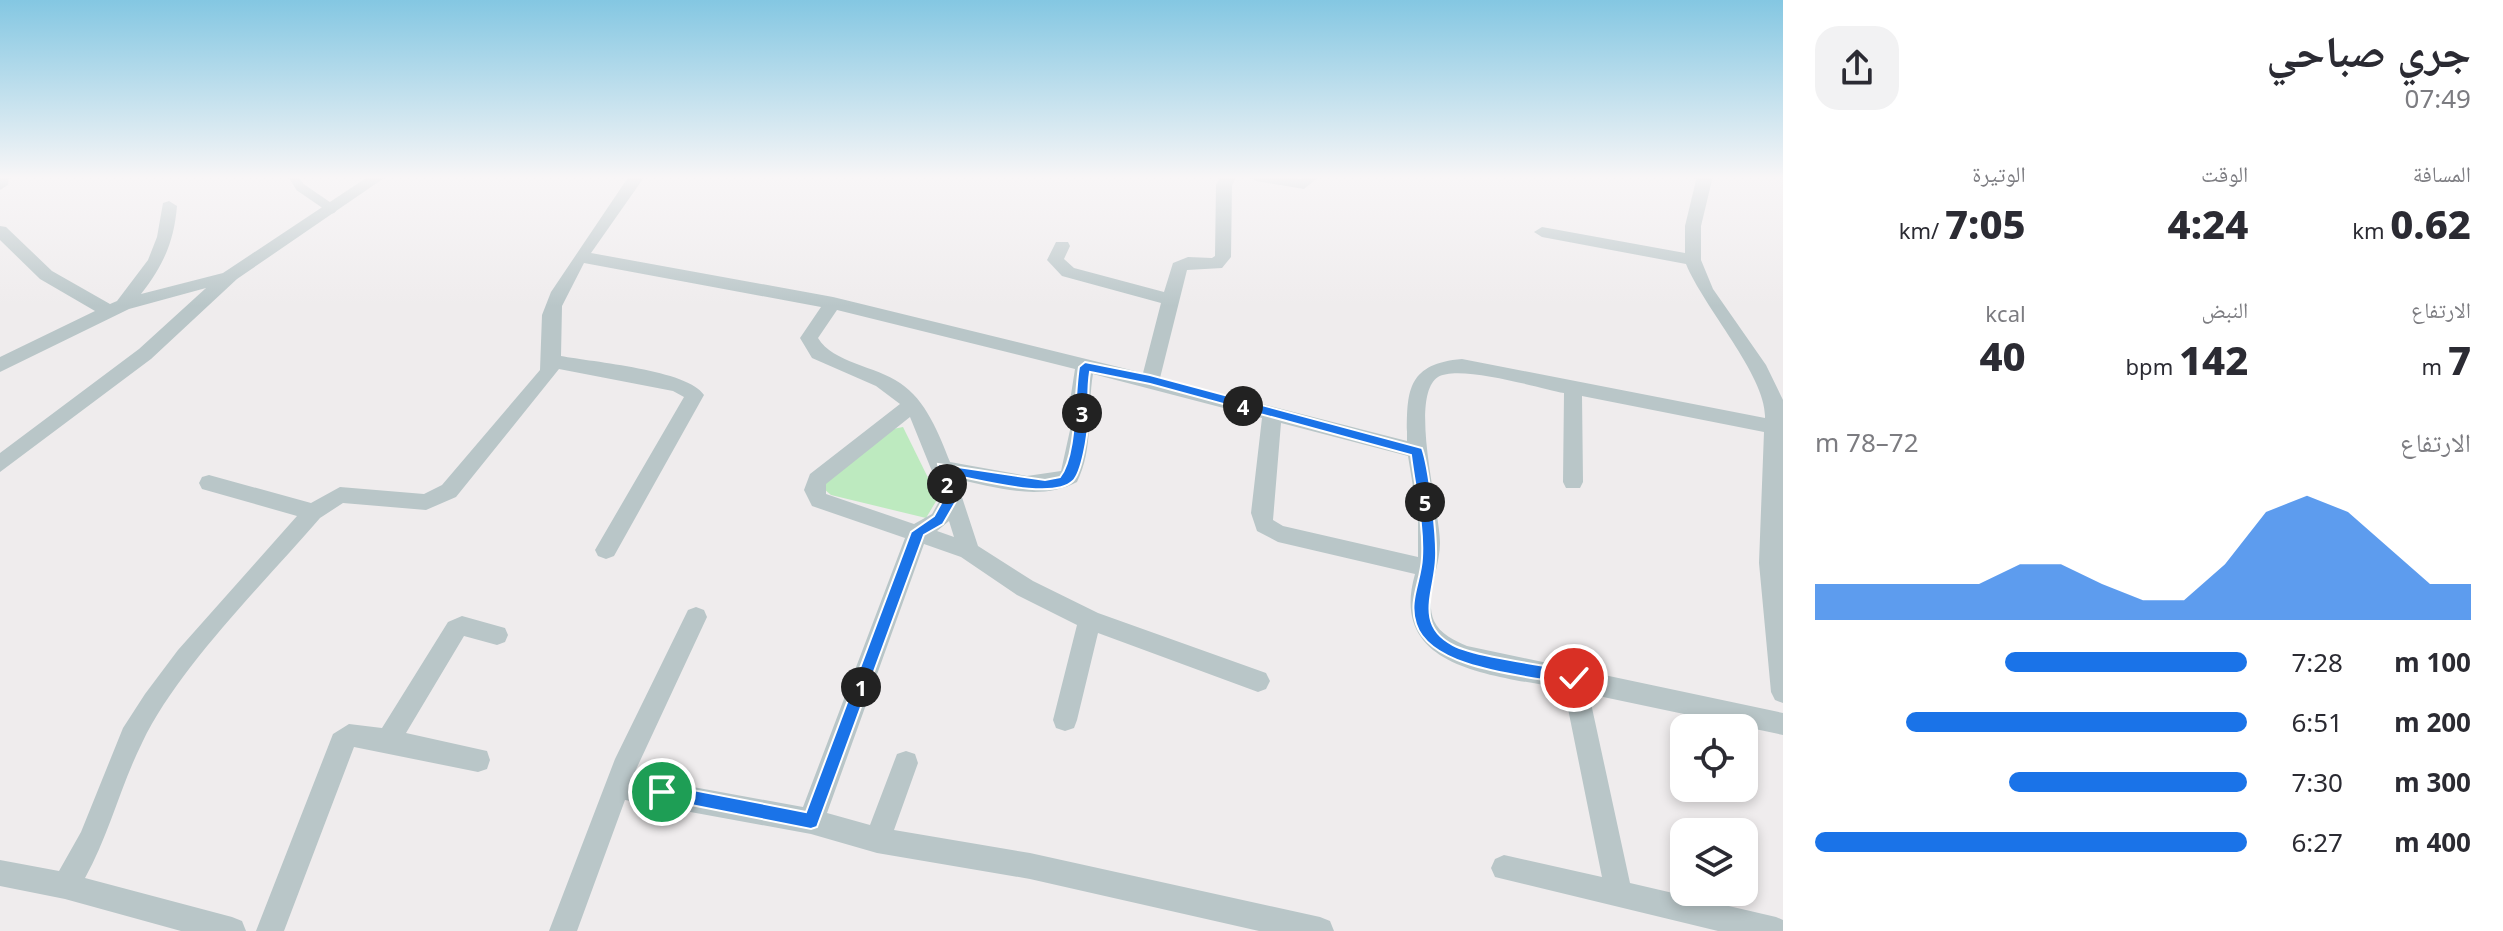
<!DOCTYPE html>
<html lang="ar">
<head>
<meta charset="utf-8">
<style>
  body { margin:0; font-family:"Noto Sans","Noto Naskh Arabic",sans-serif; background:#f2f2f3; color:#2b2b33; direction:rtl; height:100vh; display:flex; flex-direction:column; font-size:30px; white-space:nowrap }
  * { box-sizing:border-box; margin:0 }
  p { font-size:26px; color:#7c7c81 }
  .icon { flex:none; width:44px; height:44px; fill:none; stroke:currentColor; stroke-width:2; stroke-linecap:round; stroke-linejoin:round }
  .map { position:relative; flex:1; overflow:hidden; direction:ltr }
  .details { display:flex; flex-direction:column; background:#fff; width:720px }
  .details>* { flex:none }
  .controls { position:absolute; left:1670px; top:714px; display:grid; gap:16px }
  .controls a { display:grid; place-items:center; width:88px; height:88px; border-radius:16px; background:#fff; box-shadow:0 4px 12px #0003; font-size:40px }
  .pin { position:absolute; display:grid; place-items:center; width:68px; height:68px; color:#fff; margin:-34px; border:4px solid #fff; border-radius:50%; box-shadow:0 2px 8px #0007 }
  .km { position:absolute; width:40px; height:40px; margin:-20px; border-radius:50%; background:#222; color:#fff; font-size:22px; line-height:40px; text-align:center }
  .round { display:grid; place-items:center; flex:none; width:84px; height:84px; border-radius:24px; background:#f2f2f3 }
  .overview { display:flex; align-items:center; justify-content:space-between; height:136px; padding:0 32px }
  h1 { font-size:44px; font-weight:800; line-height:60px }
  .stats { display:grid; grid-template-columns:repeat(3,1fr); gap:12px; height:136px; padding:8px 32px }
  .stats div { display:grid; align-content:center }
  .stats b { font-size:40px; font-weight:800 }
  .stats small { font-size:22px; font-weight:400 }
  .stats p { font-size:22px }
  .chart { height:224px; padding:16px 32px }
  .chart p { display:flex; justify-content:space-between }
  .chart svg { width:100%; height:144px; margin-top:8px; fill:#1a73e8; opacity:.7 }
  ul { padding:0 32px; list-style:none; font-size:26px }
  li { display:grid; grid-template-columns:128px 96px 1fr; align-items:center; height:60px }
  li i { height:20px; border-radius:10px; background:#1a73e8 }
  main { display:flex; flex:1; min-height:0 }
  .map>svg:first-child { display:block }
</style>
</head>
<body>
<main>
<section class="details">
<div class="overview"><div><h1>جري صباحي</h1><p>07:49</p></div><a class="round"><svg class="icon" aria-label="share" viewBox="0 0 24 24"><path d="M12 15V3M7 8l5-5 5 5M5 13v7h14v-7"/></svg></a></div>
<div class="stats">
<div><p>المسافة</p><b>0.62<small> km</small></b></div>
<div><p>الوقت</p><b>4:24</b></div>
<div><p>الوتيرة</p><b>7:05<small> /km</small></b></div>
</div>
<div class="stats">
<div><p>الارتفاع</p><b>7<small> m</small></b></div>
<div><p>النبض</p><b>142<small> bpm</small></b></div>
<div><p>kcal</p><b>40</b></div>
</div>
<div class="chart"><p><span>الارتفاع</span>72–78 m</p>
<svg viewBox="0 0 160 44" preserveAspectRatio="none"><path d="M0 44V33L10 33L20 33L30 33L40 33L50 27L60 27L70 33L80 38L90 38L100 27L110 11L120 6L130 11L140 22L150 33L160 33V44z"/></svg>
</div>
<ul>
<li><b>100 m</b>7:28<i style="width:56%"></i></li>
<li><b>200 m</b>6:51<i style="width:79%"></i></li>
<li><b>300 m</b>7:30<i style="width:55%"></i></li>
<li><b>400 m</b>6:27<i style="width:100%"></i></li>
</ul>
</section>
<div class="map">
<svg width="1783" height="931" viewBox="0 0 1783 931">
  <rect width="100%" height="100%" fill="#efeced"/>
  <polygon fill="#bdeabf" points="903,427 938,498 926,518 831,495 823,488 825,483 893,429"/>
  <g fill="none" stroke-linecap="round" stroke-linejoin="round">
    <polyline stroke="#b9c6c8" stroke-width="9" points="293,176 300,187 332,209"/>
    <g fill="#b9c6c8" fill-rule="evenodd">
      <polygon points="0,176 9,176 8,185 0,190"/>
      <path d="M369,176H387L237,279L151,359L0,472V453L139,349L206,288L129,309L0,372V357L95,311L40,279L0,240V226L6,227L52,271L110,304L117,301L148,260L157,237L163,203L169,201L177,206C174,242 163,266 141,294L223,273Z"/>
      <path d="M629,176H645L591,253L833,297L1143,373L1161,303L1062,276L1047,260L1056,242H1068L1070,246L1064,259L1074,268L1164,292L1173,263L1188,257L1212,258L1215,256L1216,185L1221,176H1237L1232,185L1231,257L1222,268L1187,270L1160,378L1407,441C1407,393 1405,364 1462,359L1765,418C1767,377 1704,308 1686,264L1542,237L1534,232L1542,227L1685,253V226L1697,176H1713L1701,226V260L1713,289L1766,365L1783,400V703L1775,700L1771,692L1759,563L1764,432L1582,396L1583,482L1580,488H1566L1563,482L1564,393C1538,388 1459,364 1438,377C1408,397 1440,510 1440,543C1440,568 1424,597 1434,621C1440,634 1455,641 1467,646L1783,713V735L1589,694L1630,883L1776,917L1783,920V931H1718L1495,877L1491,868L1495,859L1504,855L1602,877L1564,689C1498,675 1387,671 1415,574L1278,542L1257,531L1251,513L1262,418L1093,374C1087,409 1094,448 1077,482C1040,502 995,487 956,479L978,546L1033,581L1098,613L1266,673L1270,681L1266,689L1258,692L1098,633L1077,720L1074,728L1065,731L1056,728L1053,720L1077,625L1017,595L961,557L924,544L827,813L870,825L897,754L906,751L915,754L918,763L894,830L1030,853L1320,917L1330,921L1334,931H1259L1030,879L877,853L811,834L625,800L577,931H549L615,759L688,610L696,607L704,610L707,617L633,776L803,807L905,538L812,506L804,490L810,474L900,404L876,386L812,358L800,338L821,307L584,263L562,306L561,356C592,362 689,370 704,395L614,556L606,559L598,556L595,550L684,397L673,391L559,369L456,497L426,510L343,503L320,518C265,582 178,667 142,743C120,787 109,835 85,878L232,917L242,921L246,931H181L65,899L0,886V860L59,871L81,832L123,728L145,694L178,650L297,516L202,489L199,483L202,477L209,475L311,503L340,487L424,494L442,485L540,370L542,315L551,292ZM837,310L1075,369L1070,401L1072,421L1061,471L1027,476L950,462C939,434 926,400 900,383C876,366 833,363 818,338ZM910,417L942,496L932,514L914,524L826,494V484ZM1281,423L1408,456L1418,517V557L1283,526L1273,520ZM949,521L954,537L937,531Z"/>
      <polygon points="1248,176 1301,179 1320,176 1304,189 1256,181"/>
      <polygon points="462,616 505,628 508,635 505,642 497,645 464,636 406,733 487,751 490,760 487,769 478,772 354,747 284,931 256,931 333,734 349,724 382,728 448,622"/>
    </g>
  </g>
  <linearGradient id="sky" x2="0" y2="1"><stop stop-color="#84c7e2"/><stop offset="0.58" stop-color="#f8f6f7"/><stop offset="1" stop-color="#f8f6f7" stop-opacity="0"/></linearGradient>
  <rect width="1783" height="306" fill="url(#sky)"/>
  <path fill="#1a73e8" stroke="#fff" stroke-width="2" d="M1085,362L1150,375L1422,448C1429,467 1437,536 1436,558C1435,591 1414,625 1453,645C1476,657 1545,665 1574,671L1581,678L1579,683L1574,685C1531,676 1431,671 1416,624C1408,601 1421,581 1422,558C1424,525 1415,488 1411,455L1150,384L1090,372C1087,390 1089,404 1088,421C1088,435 1082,472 1073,481C1053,501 977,479 951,475L958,498L943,524L924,535L817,827L811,829L656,798L653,792L662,784L806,812L911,532L934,516L944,498L938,464L1045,480L1060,477C1077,455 1074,395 1079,367Z"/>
</svg>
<div class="controls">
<a><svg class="icon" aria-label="locate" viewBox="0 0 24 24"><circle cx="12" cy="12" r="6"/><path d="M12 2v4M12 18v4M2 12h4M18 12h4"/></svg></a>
<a><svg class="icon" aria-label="layers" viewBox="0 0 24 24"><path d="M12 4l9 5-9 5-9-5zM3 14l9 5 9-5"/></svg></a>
</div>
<div class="pin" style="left:662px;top:792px;background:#1e9e55"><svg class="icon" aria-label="arrive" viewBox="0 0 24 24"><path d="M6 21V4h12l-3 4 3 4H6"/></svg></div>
<div class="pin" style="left:1574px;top:678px;background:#d93025"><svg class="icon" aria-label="check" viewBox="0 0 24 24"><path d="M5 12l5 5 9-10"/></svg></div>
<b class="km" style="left:861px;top:687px">1</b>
<b class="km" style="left:947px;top:484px">2</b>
<b class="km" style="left:1082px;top:413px">3</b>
<b class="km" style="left:1243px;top:406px">4</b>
<b class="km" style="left:1425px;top:502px">5</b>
</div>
</main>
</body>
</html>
